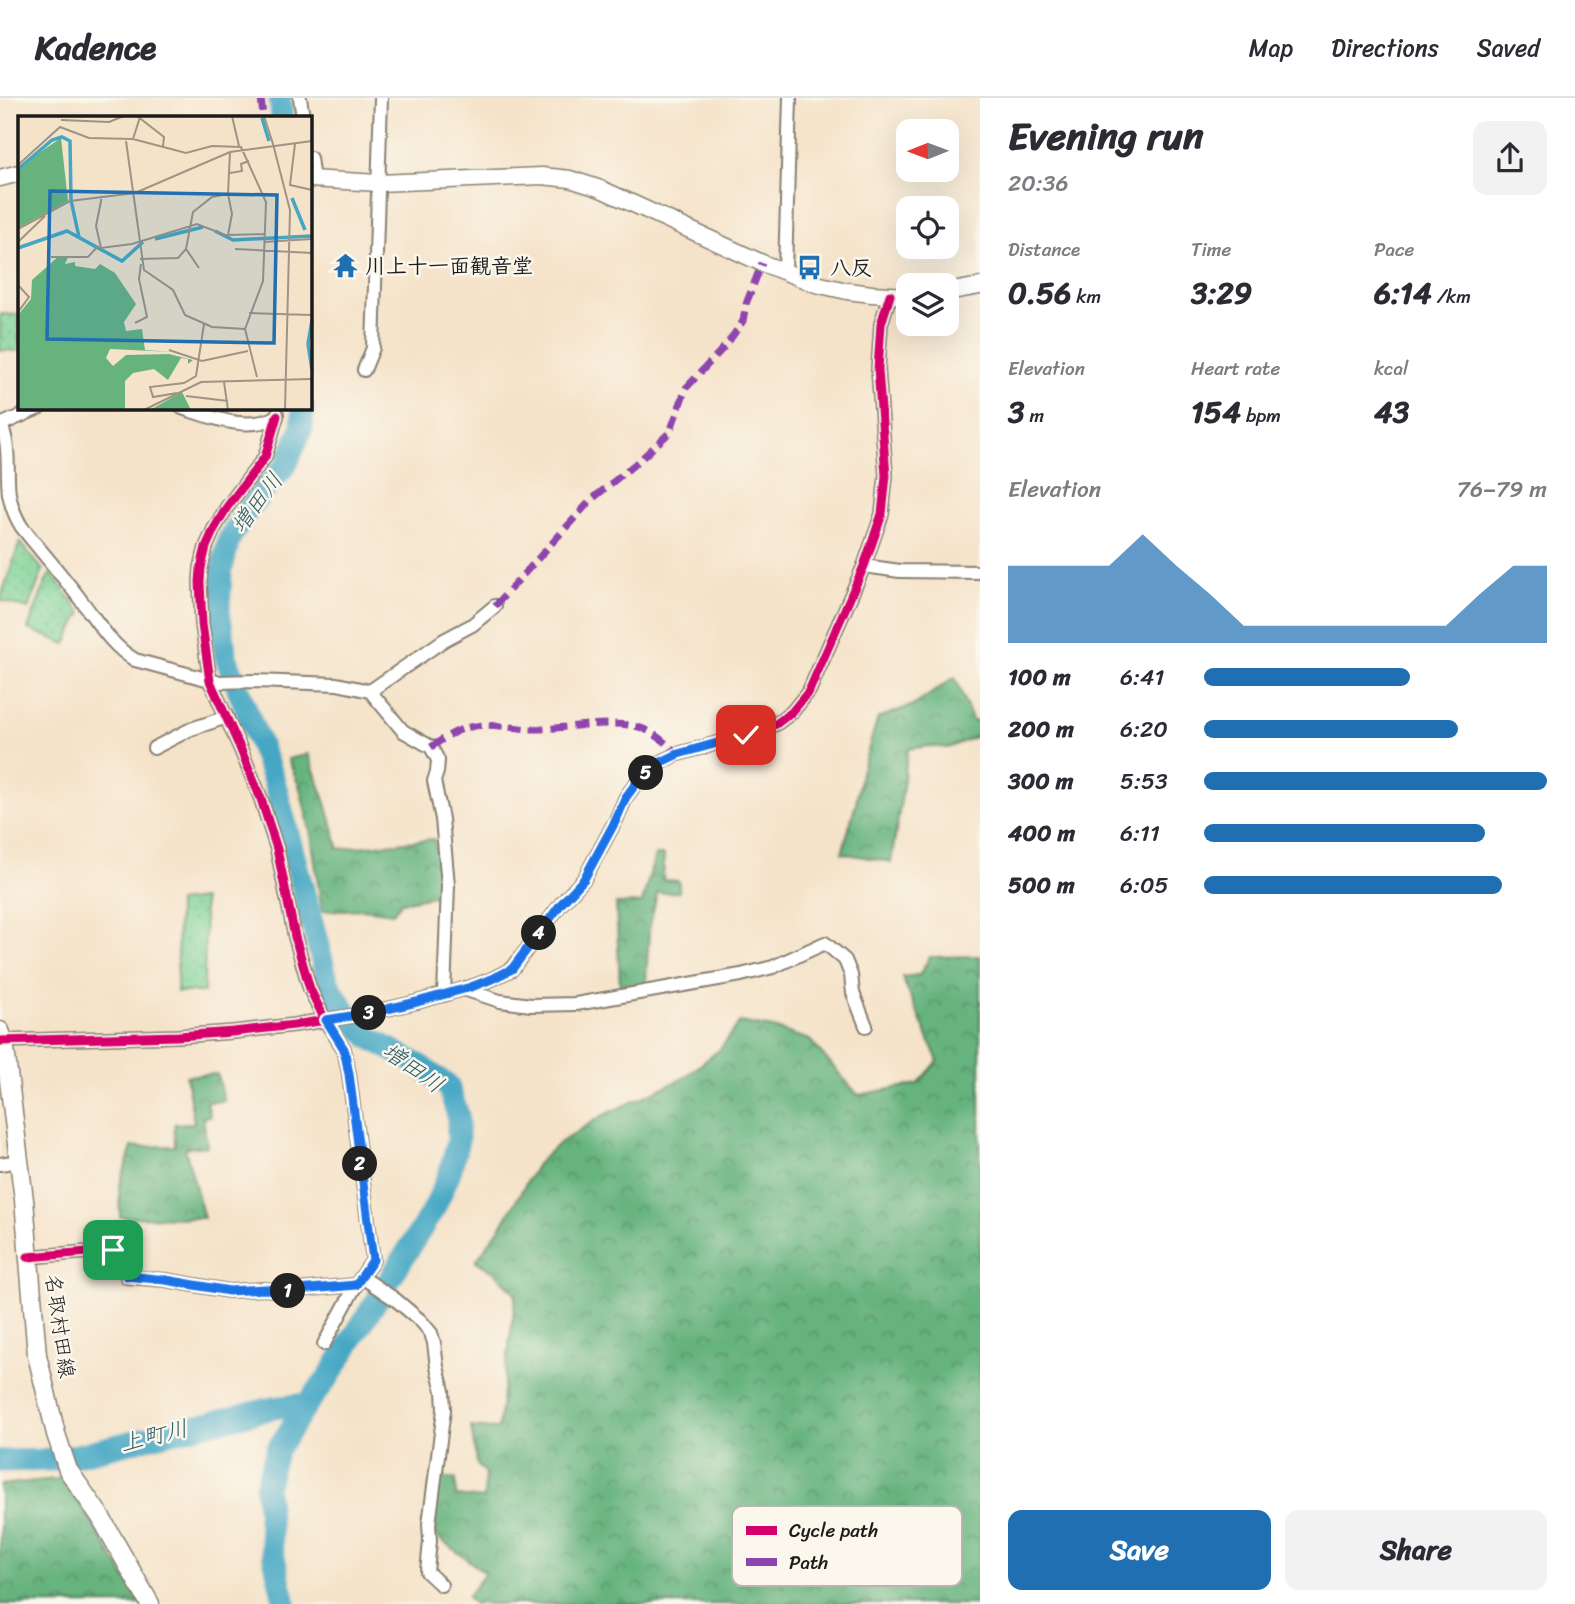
<!DOCTYPE html>
<html lang="en">
<head>
<meta charset="utf-8">
<style>
  body { margin:0; font-family:Sriracha,"Klee One",sans-serif; background:#f2f2f3; color:#2b2b33; height:100vh; display:flex; flex-direction:column; font-size:26px; white-space:nowrap }
  * { box-sizing:border-box; margin:0 }
  p { font-size:23px; color:#7c7c81 }
  .icon { flex:none; width:38px; height:38px; fill:none; stroke:currentColor; stroke-width:2; stroke-linecap:round; stroke-linejoin:round }
  .map { position:relative; flex:1; overflow:hidden }
  .details { display:flex; flex-direction:column; background:#fff; width:595px }
  .details>* { flex:none }
  .needle { width:46px; rotate:269deg }
  .controls { position:absolute; left:896px; top:21px; display:grid; gap:14px }
  .controls a { display:grid; place-items:center; width:63px; height:63px; border-radius:14px; background:#fff; box-shadow:0 7px 28px #0002; font-size:35px }
  .pin { position:absolute; display:grid; place-items:center; width:60px; height:60px; color:#fff; margin:-30px; border-radius:14px; box-shadow:0 4px 10px #0006 }
  .km { position:absolute; width:35px; height:35px; margin:-18px; border-radius:50%; background:#222; color:#fff; font-size:19px; line-height:35px; text-align:center }
  .round { display:grid; place-items:center; flex:none; width:74px; height:74px; border-radius:14px; background:#f2f2f3 }
  .summary { display:flex; align-items:center; justify-content:space-between; height:119px; padding:0 28px }
  h1 { font-size:38px; font-weight:800; line-height:52px }
  .metrics { display:grid; grid-template-columns:repeat(3,1fr); gap:10px; height:119px; padding:7px 28px }
  .metrics div { display:grid; align-content:center }
  .metrics b { font-size:30px; font-weight:800 }
  .metrics small { font-size:19px; font-weight:400 }
  .metrics p { font-size:19px }
  .chart { height:196px; padding:14px 28px }
  .chart p { display:flex; justify-content:space-between }
  .chart svg { width:100%; height:126px; margin-top:7px; fill:#1f6fb2; opacity:.7 }
  .action { display:flex; gap:14px; margin-top:auto; padding:14px 28px }
  .action a { flex:1; height:80px; border-radius:14px; background:#1f6fb2; color:#fff; font-size:28px; font-weight:800; line-height:80px; text-align:center }
  .action a+a { background:#f2f2f3; color:#2b2b33 }
  ul { padding:0 28px; list-style:none; font-size:23px }
  li { display:grid; grid-template-columns:112px 84px 1fr; align-items:center; height:52px }
  li i { height:18px; border-radius:9px; background:#1f6fb2 }
  header { display:flex; align-items:center; gap:42px; box-sizing:border-box; height:98px; padding:0 35px; background:#fff; border-bottom:2px solid #e1e1e2 }
  header strong { font-size:33px }
  nav { display:flex; gap:38px; margin-inline-start:auto; font-size:24px }
  main { display:flex; flex:1; min-height:0 }
  .map>svg:first-child { display:block }
</style>
</head>
<body>
<header>
<strong>Kadence</strong>
<nav><a>Map</a><a>Directions</a><a>Saved</a></nav>
</header>
<main>
<div class="map">
<svg width="980" height="1506" viewBox="0 0 980 1506">
  <defs>
    <pattern id="green-dots" width="8" height="8" patternUnits="userSpaceOnUse" patternTransform="scale(1.75)"><rect width="8" height="8" fill="#7dd194"/><path d="M2 2h.1M6 6h.1" fill="none" stroke="#6bb37f" stroke-width="1.8" stroke-linecap="round"/></pattern>
    <pattern id="forest-crowns" width="20" height="18" patternUnits="userSpaceOnUse" patternTransform="scale(1.75)"><rect width="20" height="18" fill="#66b37e"/><path d="M2 6a3 3 0 1 1 6 0M12 15a3 3 0 1 1 6 0" fill="none" stroke="#539166"/></pattern>
  </defs>
  <rect width="100%" height="100%" fill="#fbf7ec"/>
  <filter id="ink" filterUnits="userSpaceOnUse"><feTurbulence type="fractalNoise" baseFrequency=".0143" numOctaves="2"/><feDisplacementMap in="SourceGraphic" scale="14" xChannelSelector="R" yChannelSelector="G"/><feConvolveMatrix kernelMatrix="1 2 1 2 8 2 1 2 1" color-interpolation-filters="sRGB"/></filter>
  <filter id="wash" filterUnits="userSpaceOnUse"><feTurbulence type="fractalNoise" baseFrequency=".00686" numOctaves="4" result="noise"/><feDisplacementMap in="SourceGraphic" scale="28" xChannelSelector="R" yChannelSelector="G"/><feGaussianBlur stdDeviation="1.57" result="paint"/><feColorMatrix in="noise" values="0 0 0 0 0 0 0 0 0 0 0 0 0 0 0 0 0 1.4 0 .05"/><feComposite in="paint" operator="in"/></filter>
  <g filter="url(#wash)">
    <rect width="100%" height="100%" fill="#f5e3c9"/>
    <g fill="url(#green-dots)" stroke="#4c7658" stroke-width="2">
      <polygon points="1,216 19,217 19,253 0,252 0,220"/>
      <polygon points="20,444 43,472 28,511 0,502"/>
      <polygon points="51,475 82,516 79,519 66,546 28,531 47,481"/>
      <polygon points="203,801 205,834 204,894 177,894 178,804"/>
    </g>
    <g fill="url(#forest-crowns)" stroke="#41684d" stroke-width="2">
      <polygon points="955,579 973,624 980,622 980,637 948,650 929,648 908,651 901,703 891,764 842,755 856,705 861,674 878,620 916,606"/>
      <polygon points="308,656 326,705 339,751 434,741 444,796 401,804 393,815 364,811 322,813 311,737 300,690 288,661"/>
      <polygon points="655,757 664,757 663,782 679,783 679,794 657,795 649,832 646,885 620,891 616,806 642,805"/>
      <polygon points="980,858 980,1506 474,1506 467,1499 485,1475 432,1435 439,1379 456,1381 456,1398 484,1401 485,1374 477,1367 471,1329 498,1331 516,1196 497,1176 476,1163 503,1125 537,1066 558,1046 602,1018 684,980 720,951 740,924 773,930 810,942 858,997 918,986 938,963 902,879 919,877 930,859"/>
      <polygon points="217,976 224,1003 207,1004 210,1018 203,1019 207,1048 185,1050 204,1120 120,1119 119,1089 132,1049 175,1048 174,1026 194,1025 186,978"/>
      <polygon points="64,1380 142,1506 0,1506 0,1387"/>
    </g>
    <g fill="none" stroke-linecap="round" stroke-linejoin="round">
      <g stroke="#45a7c4" stroke-width="23">
        <polyline points="280,0 282,19"/>
        <polyline points="0,1363 56,1362 273,1310 307,1306"/>
        <polyline points="285,1506 272,1451 266,1389 277,1352 307,1306 328,1280 435,1109 450,1074 458,1042 458,1017 448,988 417,966 370,940 345,913 328,885 274,683 226,559 219,513 221,474 229,441 248,411 286,367 302,330 303,310"/>
      </g>
    </g>
  </g>
  <g filter="url(#ink)">
    <g fill="none" stroke-linecap="round" stroke-linejoin="round">
      <defs>
        <g id="minor">
          <polyline points="300,0 303,19"/>
          <polyline points="310,60 313,82"/>
          <polyline points="785,174 790,0"/>
          <polyline points="364,272 373,250 381,0"/>
          <path d="M182,310C211,319 249,335 277,318V316"/>
          <polyline points="0,327 39,310"/>
          <path d="M1,327C11,348 6,373 9,396C11,407 15,418 21,428C40,452 61,476 80,501C97,523 111,548 135,562L217,584L255,583L337,586L370,593L403,633L431,649L438,662L437,674L434,683L442,721L448,787L444,897"/>
          <polyline points="864,468 900,473 980,474"/>
          <polyline points="370,593 444,542 472,527 495,508"/>
          <polyline points="154,650 191,631 227,619"/>
          <polyline points="463,891 500,903 531,907 576,906 741,877 773,869 825,845 845,862 851,877 853,895 866,928"/>
          <polyline points="0,943 178,938 233,934 294,927 370,915 417,904 471,889 492,881 512,871 561,806 584,781 616,722 626,699 640,680 657,666 678,656 746,637 776,626 792,614 809,593 864,468 882,416 886,378 878,271 881,226 890,197"/>
          <polyline points="0,1066 19,1063"/>
          <polyline points="28,1159 112,1152 120,1156 127,1179 166,1182 229,1193 265,1191 287,1193 356,1187 373,1162 349,976 344,951 325,922 310,891 295,839 277,751 261,701 241,652 210,583 202,526 200,484 201,470 206,449 214,431 227,409 265,359 277,318"/>
          <polyline points="362,1179 396,1202 421,1223 431,1235 434,1245 437,1269 443,1293 444,1312 429,1426 430,1443 427,1474 441,1487"/>
          <polyline points="324,1246 356,1187"/>
        </g>
        <g id="tertiary">
          <polyline points="0,80 19,75"/>
          <polyline points="310,81 379,85 542,78 570,81 601,91 762,165 816,186 847,193 872,196 908,198"/>
          <polyline points="947,194 980,188"/>
        </g>
        <polyline id="secondary" points="0,933 4,943 24,1102 37,1257 56,1336 68,1372 100,1418 150,1506"/>
      </defs>
      <use href="#minor" stroke="#888072" stroke-width="16"/>
      <use href="#tertiary" stroke="#888072" stroke-width="19"/>
      <use href="#secondary" stroke="#888072" stroke-width="21"/>
      <use href="#minor" stroke="#fff" stroke-width="12"/>
      <use href="#tertiary" stroke="#fff" stroke-width="16"/>
      <use href="#secondary" stroke="#fff" stroke-width="18"/>
      <g stroke="#8e44ad" stroke-width="7" stroke-dasharray="14 7" stroke-linecap="butt">
        <polyline points="261,0 263,19"/>
        <polyline points="495,508 591,402 641,361 670,334 686,290 727,246 743,223 746,206 762,165"/>
        <path d="M431,649C443,641 455,632 470,629C491,624 513,631 535,631C566,631 609,621 638,629C653,633 667,646 678,656"/>
      </g>
      <defs>
        <g id="cycleway">
          <polyline points="0,943 178,938 233,934 294,927 370,915 417,904 471,889 492,881 512,871 561,806 584,781 616,722 626,699 640,680 657,666 678,656 746,637 776,626 792,614 809,593 864,468 882,416 886,378 878,271 881,226 890,197"/>
          <polyline points="28,1159 112,1152 120,1156 127,1179 166,1182 229,1193 265,1191 287,1193 356,1187 373,1162 349,976 344,951 325,922 310,891 295,839 277,751 261,701 241,652 210,583 202,526 200,484 201,470 206,449 214,431 227,409 265,359 277,318"/>
        </g>
      </defs>
      <use href="#cycleway" stroke="#fbf7ec" stroke-width="13"/>
      <use href="#cycleway" stroke="#d6006c" stroke-width="9"/>
    </g>
  </g>
  <g fill="none" stroke-linecap="round" stroke-linejoin="round" filter="url(#ink)">
    <defs>
      <polyline id="route" points="113,1152 120,1156 127,1178 166,1182 229,1193 265,1191 287,1193 356,1187 373,1162 349,976 344,951 326,922 370,915 417,904 471,889 492,881 512,871 561,806 584,781 616,722 626,699 640,680 657,666 678,656 746,637"/>
    </defs>
    <use href="#route" stroke="#fff" stroke-width="14"/>
    <use href="#route" stroke="#1a73e8" stroke-width="9"/>
  </g>
  <defs>
    <symbol id="temple-bare" viewBox="-9 -9 18 18"><path d="M0-6L5-2H3V0L6.5 2.5H4V6H1.5V3h-3V6H-4V2.5H-6.5L-3 0V-2H-5Z" fill="#1f6fb2" stroke="#fbf7ec" stroke-width="2.5" paint-order="stroke"/></symbol>
    <symbol id="bus-bare" viewBox="-9 -9 18 18"><path d="M-5-6H5V4H4V6H2V4H-2V6H-4V4H-5ZM-3.5-4V0h7V-4ZM-3.5 1.2v1.5H-2V1.2ZM2 1.2v1.5H3.5V1.2Z" fill="#1f6fb2" stroke="#fbf7ec" stroke-width="2.5" paint-order="stroke"/></symbol>
  </defs>
  <g fill-rule="evenodd">
    <use href="#temple-bare" x="328" y="150" width="35" height="35"/>
    <use href="#bus-bare" x="792" y="152" width="35" height="35"/>
  </g>
  <g text-anchor="middle" dominant-baseline="central" stroke-width="5" stroke-linejoin="round" paint-order="stroke">
    <g font-size="21" font-weight="bold" fill="#1c1c1c" stroke="#fbf7ec" text-anchor="start">
      <text x="365" y="168">川上十一面観音堂</text>
      <text x="830" y="170">八反</text>
    </g>
    <g font-size="21" fill="#1c1c1c" stroke="#fbf7ec">
      <text transform="translate(60 1228) rotate(82)">名取村田線</text>
    </g>
    <g font-size="23" font-style="italic" fill="#2e5b68" stroke="#fbf7ec">
      <text transform="translate(257 405) rotate(-53)">増田川</text>
      <text transform="translate(413 970) rotate(35)">増田川</text>
      <text transform="translate(154 1338) rotate(-14)">上町川</text>
    </g>
  </g>
  <g transform="translate(18 18)">
    <rect width="294" height="294" fill="#f5e3c9"/>
    <path d="M43,22L50,85L0,112V51ZM41,140L50,141L47,148L57,146V150L77,153L82,148L97,157L118,188L106,206L108,215L124,213L127,234L155,236L92,233L88,242L95,250L108,239L151,238L175,244L170,248V243L163,242L150,264L136,253L115,257L107,265V294H0V199L13,183L14,164ZM164,276L173,294H132Z" fill="#66b37e"/>
    <path fill="none" stroke="#45a7c4" stroke-width="3.5" d="M244,2L251,25M0,53L34,24L44,21L52,25L53,84L61,121M274,82L287,114M197,115L215,124L294,120M137,123L185,111M0,132L49,115L104,145L125,126M294,204L290,228L294,254"/>
    <path fill="none" stroke="#9e9384" stroke-width="2" d="M119,0L146,21L145,30M214,0L221,30M246,0L255,28M43,4L91,6L106,0M115,23L122,1M108,25L126,154L155,174L167,199L194,211L227,213M255,28L272,94L267,294M277,28L272,69L294,74M212,36L210,78L214,98L210,119L247,118M0,49L42,11L71,22L115,23L168,37L194,30L223,31L248,86L245,165L227,213L239,261M212,57L224,55L223,48L231,45M84,80L78,110L83,132L114,128L179,108L210,120M0,113L52,85L117,77L212,36L294,25M0,126L27,100M246,126L294,123M168,133L181,152M217,133L294,137M33,141H70L80,130M122,143L160,142L168,133L175,96L194,81L210,78M0,169L11,181L0,196M231,197L294,199M117,207L129,201L121,163L123,148M294,220V246M151,234L184,245L230,235M206,266L210,294M159,277L135,281L132,271L166,267L178,260L186,208M168,280L210,285M126,294L183,266L294,263"/>
    <path fill="#1f6fb2" fill-opacity="0.15" stroke="#1f6fb2" stroke-width="3.5" d="M32,75L259,79L256,227L29,223Z"/>
    <rect width="294" height="294" fill="none" stroke="#1c1c1c" stroke-width="3.5"/>
  </g>
  <rect x="732" y="1408" width="230" height="80" rx="10" fill="#fbf7ec" stroke="#b8b5ae" stroke-width="2"/>
  <rect x="746" y="1428" width="31" height="9" fill="#d6006c"/>
  <rect x="746" y="1460" width="31" height="8" fill="#8e44ad"/>
  <g font-size="19" fill="#1c1c1c">
    <text x="789" y="1439">Cycle path</text>
    <text x="789" y="1471">Path</text>
  </g>
</svg>
<div class="controls">
<a><svg class="needle" viewBox="-14 -14 28 28"><path d="M0-13l5 13h-10z" fill="#e53935"/><path d="M0 13l5-13h-10z" fill="#7c7c81"/></svg></a>
<a><svg class="icon" aria-label="locate" viewBox="0 0 24 24"><circle cx="12" cy="12" r="6"/><path d="M12 2v4M12 18v4M2 12h4M18 12h4"/></svg></a>
<a><svg class="icon" aria-label="layers" viewBox="0 0 24 24"><path d="M12 4l9 5-9 5-9-5zM3 14l9 5 9-5"/></svg></a>
</div>
<div class="pin" style="left:113px;top:1152px;background:#1e9e55"><svg class="icon" aria-label="arrive" viewBox="0 0 24 24"><path d="M6 21V4h12l-3 4 3 4H6"/></svg></div>
<div class="pin" style="left:746px;top:637px;background:#d93025"><svg class="icon" aria-label="check" viewBox="0 0 24 24"><path d="M5 12l5 5 9-10"/></svg></div>
<b class="km" style="left:288px;top:1193px">1</b>
<b class="km" style="left:360px;top:1066px">2</b>
<b class="km" style="left:369px;top:915px">3</b>
<b class="km" style="left:539px;top:835px">4</b>
<b class="km" style="left:646px;top:675px">5</b>
</div>
<section class="details">
<div class="summary"><div><h1>Evening run</h1><p>20:36</p></div><a class="round"><svg class="icon" aria-label="share" viewBox="0 0 24 24"><path d="M12 15V3M7 8l5-5 5 5M5 13v7h14v-7"/></svg></a></div>
<div class="metrics">
<div><p>Distance</p><b>0.56<small> km</small></b></div>
<div><p>Time</p><b>3:29</b></div>
<div><p>Pace</p><b>6:14<small> /km</small></b></div>
</div>
<div class="metrics">
<div><p>Elevation</p><b>3<small> m</small></b></div>
<div><p>Heart rate</p><b>154<small> bpm</small></b></div>
<div><p>kcal</p><b>43</b></div>
</div>
<div class="chart"><p><span>Elevation</span>76–79 m</p>
<svg viewBox="0 0 160 44" preserveAspectRatio="none"><path d="M0 44V17L10 17L20 17L30 17L40 6L50 17L60 27L70 38L80 38L90 38L100 38L110 38L120 38L130 38L140 27L150 17L160 17V44z"/></svg>
</div>
<ul>
<li><b>100 m</b>6:41<i style="width:60%"></i></li>
<li><b>200 m</b>6:20<i style="width:74%"></i></li>
<li><b>300 m</b>5:53<i style="width:100%"></i></li>
<li><b>400 m</b>6:11<i style="width:82%"></i></li>
<li><b>500 m</b>6:05<i style="width:87%"></i></li>
</ul>
<div class="action"><a>Save</a><a>Share</a></div>
</section>
</main>
</body>
</html>
